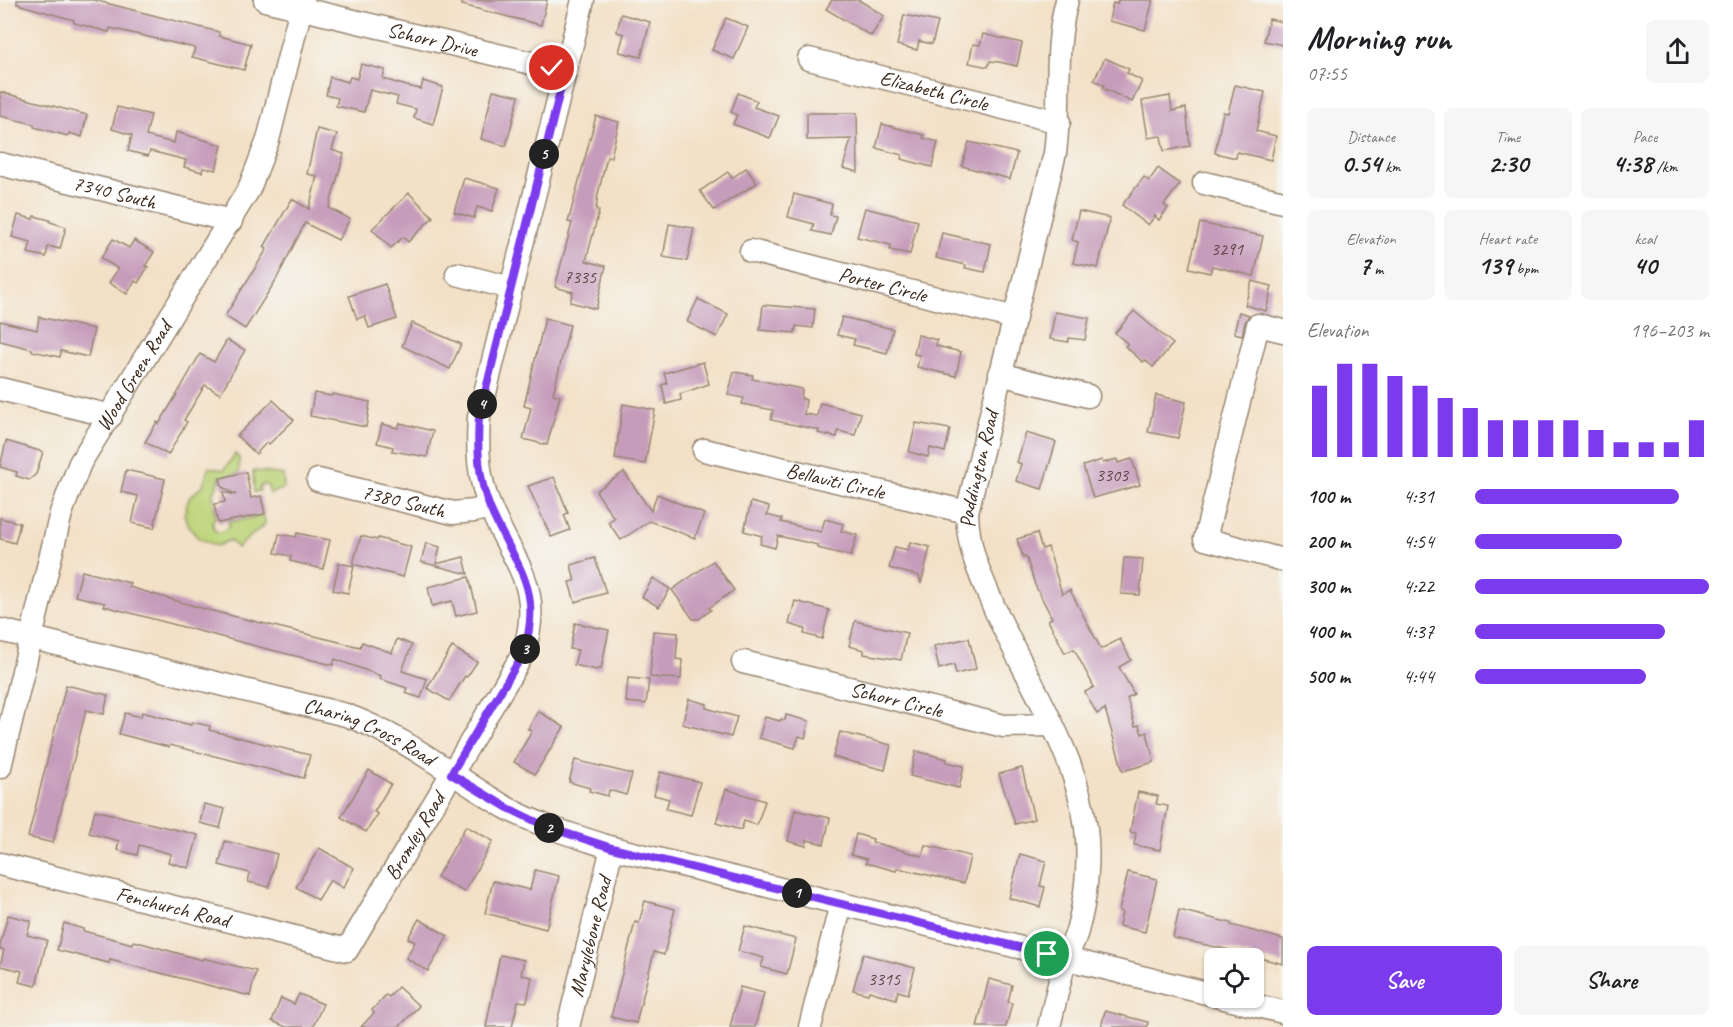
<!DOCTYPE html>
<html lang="en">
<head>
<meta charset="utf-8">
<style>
  body { margin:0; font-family:Caveat,sans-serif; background:#f6f6f6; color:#202124; height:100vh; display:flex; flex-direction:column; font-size:22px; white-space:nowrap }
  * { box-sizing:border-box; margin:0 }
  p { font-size:20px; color:#757577 }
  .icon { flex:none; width:33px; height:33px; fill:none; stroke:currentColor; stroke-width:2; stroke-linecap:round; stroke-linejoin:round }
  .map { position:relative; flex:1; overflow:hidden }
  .sheet { display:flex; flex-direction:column; background:#fff; width:450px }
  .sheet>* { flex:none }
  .buttons { position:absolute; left:1204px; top:948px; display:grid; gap:12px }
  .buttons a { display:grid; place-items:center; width:60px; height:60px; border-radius:9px; background:#fff; box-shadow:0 2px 4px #0004; font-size:30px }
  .pin { position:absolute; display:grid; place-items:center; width:51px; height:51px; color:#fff; margin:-26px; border:3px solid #fff; border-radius:50%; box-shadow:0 2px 6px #0007 }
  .km { position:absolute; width:30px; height:30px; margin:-15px; border-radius:50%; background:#222; color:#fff; font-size:16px; line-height:30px; text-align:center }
  .round { display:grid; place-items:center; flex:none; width:63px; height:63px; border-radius:9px; background:#f6f6f6 }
  .headline { display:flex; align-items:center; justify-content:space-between; height:102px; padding:0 24px }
  h1 { font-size:33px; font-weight:600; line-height:45px }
  .stats { display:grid; grid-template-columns:repeat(3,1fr); gap:9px; height:102px; padding:6px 24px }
  .stats div { display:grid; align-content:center; border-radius:9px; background:#f6f6f6; text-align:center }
  .stats b { font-size:26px; font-weight:600 }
  .stats small { font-size:16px; font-weight:400 }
  .stats p { font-size:16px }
  .chart { height:168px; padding:12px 24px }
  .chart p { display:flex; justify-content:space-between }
  .chart svg { width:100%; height:108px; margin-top:6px; stroke:#7c3aed; stroke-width:6 }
  .primary-button { display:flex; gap:12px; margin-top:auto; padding:12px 24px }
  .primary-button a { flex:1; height:69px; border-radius:9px; background:#7c3aed; color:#fff; font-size:24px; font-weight:600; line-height:69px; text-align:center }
  .primary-button a+a { background:#f6f6f6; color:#202124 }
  ul { padding:0 24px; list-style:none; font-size:20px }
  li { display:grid; grid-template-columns:96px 72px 1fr; align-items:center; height:45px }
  li i { height:15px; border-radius:8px; background:#7c3aed }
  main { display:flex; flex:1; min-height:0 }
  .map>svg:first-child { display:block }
</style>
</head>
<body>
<main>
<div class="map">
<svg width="1283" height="1027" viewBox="0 0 1283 1027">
  <rect width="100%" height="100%" fill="#f6f6f2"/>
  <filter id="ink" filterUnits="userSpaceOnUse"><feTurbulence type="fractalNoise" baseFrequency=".0167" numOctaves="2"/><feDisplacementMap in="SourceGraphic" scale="12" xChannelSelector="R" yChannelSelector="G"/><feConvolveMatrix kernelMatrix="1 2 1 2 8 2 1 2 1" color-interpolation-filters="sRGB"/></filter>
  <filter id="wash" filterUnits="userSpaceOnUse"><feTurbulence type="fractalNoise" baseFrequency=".008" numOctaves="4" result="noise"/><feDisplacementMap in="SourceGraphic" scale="24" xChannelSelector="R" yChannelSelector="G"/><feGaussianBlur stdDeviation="1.35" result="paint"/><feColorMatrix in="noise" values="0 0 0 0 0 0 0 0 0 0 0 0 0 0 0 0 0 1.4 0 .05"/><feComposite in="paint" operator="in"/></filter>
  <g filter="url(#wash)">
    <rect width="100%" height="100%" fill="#f3e1c7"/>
    <g fill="#bcd478" stroke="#7c7f4b" stroke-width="1.5">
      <polygon points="235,454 239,458 239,473 219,477 220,481 218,482 216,489 213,491 215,518 212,522 215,531 221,532 230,526 228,522 264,516 265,524 237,548 230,540 217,546 198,538 191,529 184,515 189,498 203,485 209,467 224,470"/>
      <polygon points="255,471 283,475 284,488 270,494 268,486 264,484 259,487 260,491 254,492 253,472"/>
    </g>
    <g id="blocks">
      <g fill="#c69cbb">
        <polygon points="17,0 94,0 219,32 219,36 251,44 244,70 192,57 195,48 110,28 109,32 74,23 74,20 17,4"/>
        <polygon points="463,0 547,0 541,25 462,5"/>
        <polygon points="832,0 859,0 884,16 871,36 826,9"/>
        <polygon points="1118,0 1153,0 1145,30 1109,21 1113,3 1117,4"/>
        <polygon points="621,14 650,22 641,57 619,52 624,34 617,32"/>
        <polygon points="904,15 938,22 932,44 919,41 917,50 897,45"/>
        <polygon points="726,18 748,27 734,59 712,50"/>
        <polygon points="1269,19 1283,22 1283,45 1264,41"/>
        <polygon points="983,34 1022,43 1017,66 999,62 990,61 988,67 969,63 973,44 980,45"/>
        <polygon points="1105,58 1129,69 1127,73 1142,81 1132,102 1103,88 1104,85 1094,80"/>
        <polygon points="361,64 385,70 383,79 407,86 421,89 423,81 443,87 433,124 414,118 416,109 396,104 398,97 370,90 364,112 336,106 338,98 326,95 330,77 348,82 350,77 357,79"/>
        <polygon points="1235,85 1265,92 1256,131 1276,136 1271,160 1237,152 1236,158 1215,153 1223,112 1228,113"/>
        <polygon points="493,90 519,96 506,146 481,139"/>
        <polygon points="0,92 87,115 82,137 69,133 68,136 34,127 34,124 0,116"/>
        <polygon points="738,93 757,101 754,107 779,116 770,138 733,124 737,115 731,112"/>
        <polygon points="1170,96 1172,111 1186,108 1190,146 1164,151 1161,136 1148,138 1142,101"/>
        <polygon points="117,107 151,115 146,136 174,143 176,132 222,145 216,170 203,168 202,172 184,167 186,160 150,151 148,156 128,151 132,135 112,129"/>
        <polygon points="807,113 857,113 858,172 843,168 851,139 807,140"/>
        <polygon points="596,116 619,122 611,157 607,157 598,194 596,210 599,211 586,261 606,266 596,309 570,302 573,292 555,287 572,223 568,222 570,215"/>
        <polygon points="882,124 924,135 923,138 938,142 932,167 901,159 902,155 876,148"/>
        <polygon points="317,129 337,134 332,150 344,154 329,208 350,219 338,240 305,223 276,280 245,329 225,316 267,249 264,247 292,199 309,209 317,176 307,174"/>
        <polygon points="969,142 1017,153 1010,179 962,166"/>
        <polygon points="746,168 757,183 714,210 700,191 728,172 732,178"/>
        <polygon points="1158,168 1180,184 1164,205 1168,208 1159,220 1155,216 1148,225 1122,205 1144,177 1149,181"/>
        <polygon points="464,178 499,188 492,211 477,207 474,218 454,212"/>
        <polygon points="409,193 433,217 408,242 403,237 391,248 372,229"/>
        <polygon points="794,194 832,204 830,215 836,216 831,235 812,231 814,224 788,217"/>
        <polygon points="865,208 918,221 910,254 890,250 891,245 857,237"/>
        <polygon points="1079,211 1110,218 1098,268 1073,263 1078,242 1072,240"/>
        <polygon points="18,215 33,219 34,216 50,220 50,222 66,227 60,249 48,246 46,257 28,253 31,242 12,237"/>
        <polygon points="1200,223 1263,236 1254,276 1212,266 1210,273 1189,268"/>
        <polygon points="669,224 694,228 687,261 663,257"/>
        <polygon points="942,233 991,244 985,272 965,268 966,265 936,258"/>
        <polygon points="113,239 129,248 134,240 154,252 145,266 148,267 138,283 135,281 127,294 109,283 118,269 101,258"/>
        <polygon points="1252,281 1272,286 1266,311 1245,305"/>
        <polygon points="385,284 397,319 369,328 365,316 357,319 349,296"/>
        <polygon points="698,299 728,314 717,337 687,322"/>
        <polygon points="763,305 815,309 813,328 796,326 795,333 760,330"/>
        <polygon points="1134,311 1173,344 1153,367 1145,360 1143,362 1125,346 1128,344 1115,333"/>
        <polygon points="1055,312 1089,318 1085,340 1069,338 1068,342 1050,339"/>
        <polygon points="1239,312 1249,315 1245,322 1242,335 1234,333"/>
        <polygon points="39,317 94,329 88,357 61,351 60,357 32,351 32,349 0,341 0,321 37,330"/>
        <polygon points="842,317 893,329 887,353 853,345 855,339 837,335"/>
        <polygon points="545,318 570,325 553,394 560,396 547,445 523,439 531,408 524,406"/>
        <polygon points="412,323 461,344 450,369 402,346"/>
        <polygon points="918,335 937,340 936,346 961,352 956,376 917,367 920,355 914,354"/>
        <polygon points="227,340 245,350 220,394 205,385 184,420 187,422 168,455 145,442 157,422 159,424 176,396 200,354 214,362"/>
        <polygon points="703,362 709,384 680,394 681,400 666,404 662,385 667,383 664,373"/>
        <polygon points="734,372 753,375 752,379 802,389 801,398 806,400 804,414 817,416 820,403 861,413 855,435 838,431 837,437 818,433 819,430 771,420 773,410 742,404 744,398 728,395"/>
        <polygon points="314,393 331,396 333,394 370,402 366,427 310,416"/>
        <polygon points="1156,395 1186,402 1178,438 1148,432"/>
        <polygon points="273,400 294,420 269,444 267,442 256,454 237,436"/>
        <polygon points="623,404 655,410 645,464 615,459"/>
        <polygon points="400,423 433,431 427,457 392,451 393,447 377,443 382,424 398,428"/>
        <polygon points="916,423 950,429 945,452 930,448 928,457 909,452"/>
        <polygon points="1026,433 1056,442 1042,489 1016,481 1021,464 1017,462"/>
        <polygon points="6,441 43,452 36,474 29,480 16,476 17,472 0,467"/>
        <polygon points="1117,459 1118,463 1132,459 1140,485 1093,498 1083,466 1102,460 1103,463"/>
        <polygon points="126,470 165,479 154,528 132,523 138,496 121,492"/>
        <polygon points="246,472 251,498 261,496 265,514 218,523 214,504 225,502 223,492 236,495 222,487 220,478"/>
        <polygon points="624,472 651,511 657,494 704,514 695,538 649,521 621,540 608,522 614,518 596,491"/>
        <polygon points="554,477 568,513 564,515 570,530 551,537 528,486"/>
        <polygon points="751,502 769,507 767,515 782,519 781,522 821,532 825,519 843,524 841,531 857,535 851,556 817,548 818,545 778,536 775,548 760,544 762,536 744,531"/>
        <polygon points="0,518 20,523 15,543 0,539"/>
        <polygon points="297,533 330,540 323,569 290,561 291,556 275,553 279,534 296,537"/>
        <polygon points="1037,533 1042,549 1048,547 1062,594 1070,590 1101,649 1120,639 1131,660 1119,667 1134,694 1127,698 1135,726 1139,725 1142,734 1147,732 1154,762 1123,771 1105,709 1097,714 1085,692 1094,687 1074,649 1065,653 1048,620 1052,618 1035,585 1026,556 1023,557 1017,539"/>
        <polygon points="361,536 377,540 378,538 411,547 403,577 353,564"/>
        <polygon points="910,542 930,547 921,584 919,576 889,568 895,547 908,550"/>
        <polygon points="426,543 440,547 436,564 464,557 468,574 421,562"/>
        <polygon points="595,558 606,593 575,602 569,582 575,581 571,565"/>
        <polygon points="1124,558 1143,559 1140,595 1121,594"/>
        <polygon points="713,561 734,590 709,608 711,610 699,619 693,619 672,590"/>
        <polygon points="339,563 354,566 348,593 333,590"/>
        <polygon points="82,571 130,583 129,587 208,610 360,647 362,642 392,653 397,639 412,645 402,671 427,679 421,698 405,693 407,688 380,679 381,676 335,659 333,665 263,648 104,606 105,603 75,596"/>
        <polygon points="469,577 477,611 456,616 452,601 432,606 428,587"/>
        <polygon points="653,578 670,589 659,607 642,597"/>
        <polygon points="795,601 829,610 822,639 804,634 805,629 789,624"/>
        <polygon points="855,621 907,633 901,660 864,654 864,650 849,646"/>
        <polygon points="575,623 609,630 601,669 598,668 597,670 574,665 578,650 570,649"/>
        <polygon points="653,631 678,633 676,659 682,660 681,679 650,677"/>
        <polygon points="969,638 976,669 956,674 954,665 939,669 934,646"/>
        <polygon points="452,647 477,662 467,677 465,676 449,701 427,688"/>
        <polygon points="628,678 649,680 646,704 626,702"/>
        <polygon points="66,685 108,695 104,714 86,710 53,843 28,837"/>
        <polygon points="689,699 707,704 706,708 737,717 731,737 682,724"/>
        <polygon points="538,711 564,727 535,774 514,762 532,731 528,729"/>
        <polygon points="142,712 191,725 192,722 210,726 209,730 310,755 304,778 170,745 169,747 119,734 125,713 141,717"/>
        <polygon points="786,715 809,721 805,738 799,736 795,748 759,738 765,717 780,721 781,719 785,720"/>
        <polygon points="840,732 891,745 885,770 833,757"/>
        <polygon points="916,751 947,759 946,762 964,766 959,788 910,776"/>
        <polygon points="575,760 632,774 626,795 609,790 608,796 589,791 590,788 569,782"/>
        <polygon points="1022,768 1034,819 1015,824 999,774"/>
        <polygon points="369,770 391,784 374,812 378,814 366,832 341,817"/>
        <polygon points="660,772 700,782 691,815 666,809 669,799 654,795"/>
        <polygon points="726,789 765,801 757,825 744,821 741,830 716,823"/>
        <polygon points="1138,792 1158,796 1156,804 1168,806 1160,850 1134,845 1136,833 1130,832"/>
        <polygon points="204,804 225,809 220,828 200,823"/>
        <polygon points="95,810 198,835 189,868 168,862 171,854 139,845 137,855 117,850 119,841 89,833"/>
        <polygon points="795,810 830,818 824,844 807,840 806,846 788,841"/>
        <polygon points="466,826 493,841 464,892 437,877"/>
        <polygon points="856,834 873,839 872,842 922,856 925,845 970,856 964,883 897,868 896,871 866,863 867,859 851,855"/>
        <polygon points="225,841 277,854 269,887 248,882 250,873 219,865"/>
        <polygon points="319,848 354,868 343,888 330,880 318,900 296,887"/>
        <polygon points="1020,854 1046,861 1040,886 1045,887 1040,907 1009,898"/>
        <polygon points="535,870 559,876 546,929 485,913 493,881 530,890"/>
        <polygon points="1128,872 1157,879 1145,932 1119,926 1122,912 1119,911"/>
        <polygon points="645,901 675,909 664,955 654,952 636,1023 611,1017 635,922 639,923"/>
        <polygon points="1179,910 1231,923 1231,925 1283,939 1283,964 1225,949 1173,938"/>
        <polygon points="8,915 31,921 27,935 47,940 36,986 19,982 22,971 0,966 4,950 0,949 0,945"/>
        <polygon points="419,919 448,936 428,971 406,958 415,942 408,938"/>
        <polygon points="64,923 83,929 83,931 133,944 134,941 202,960 203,958 256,971 250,996 110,960 109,963 57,950"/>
        <polygon points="745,926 796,939 787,974 761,967 764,958 738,951"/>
        <polygon points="863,954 915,968 908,994 898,991 896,999 869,991 868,994 853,990"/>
        <polygon points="500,955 524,960 521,975 532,977 527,1002 518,1001 512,1027 486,1027"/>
        <polygon points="989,979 1012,985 1008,1002 1012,1003 1006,1027 977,1027"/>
        <polygon points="398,987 419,1006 399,1027 361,1027 374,1013 372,1010 386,995 389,997"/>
        <polygon points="740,987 764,993 755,1027 730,1027"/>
        <polygon points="299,994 323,1004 313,1027 286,1027 272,1021 281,998 294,1004"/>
        <polygon points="1105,1011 1148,1022 1147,1027 1101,1027"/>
      </g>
    </g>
  </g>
  <g filter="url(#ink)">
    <use href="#blocks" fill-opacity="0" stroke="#978672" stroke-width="1.5"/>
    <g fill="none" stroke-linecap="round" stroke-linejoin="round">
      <defs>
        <g id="minor">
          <path id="s1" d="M265,0L565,71"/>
          <path id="s2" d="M809,59L1059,122"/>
          <path id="s3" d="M0,164L231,221"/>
          <polyline points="1204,183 1283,202"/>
          <path id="s4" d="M751,251L1015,318"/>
          <polyline points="457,274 511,288"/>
          <polyline points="1283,331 1258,325 1205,539 1283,560"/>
          <polyline points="1000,374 1088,396"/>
          <polyline points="0,389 111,416"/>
          <path id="s5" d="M704,450L967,512"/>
          <path id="s6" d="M318,480L453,513L474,511L489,507"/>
          <path id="s7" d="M0,630L346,715C404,736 453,776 505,807C539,826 576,836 612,848L1215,995"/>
          <path id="s8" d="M743,662L1004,726L1051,725"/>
          <path id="s9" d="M0,767L61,513L80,463L249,189L268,140L303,0"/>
          <path id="s10" d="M0,864L347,950L523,654C545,587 514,565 490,507C478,478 477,448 479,417L583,0"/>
          <polyline points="1224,998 1283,1012"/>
          <path id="s11" d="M568,1027L612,848"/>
          <polyline points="810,1027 841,904"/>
          <path id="s12" d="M1049,1027C1054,1005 1059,983 1065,961C1068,951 1074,942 1077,931C1086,900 1090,861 1086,828C1076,750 1025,678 994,607C979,572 968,550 967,512L1055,153C1062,100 1053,53 1067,0"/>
        </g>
      </defs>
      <use href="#minor" stroke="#978672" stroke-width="25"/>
      <use href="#minor" stroke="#fff" stroke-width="22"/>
    </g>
  </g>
  <g fill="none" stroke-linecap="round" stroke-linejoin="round" filter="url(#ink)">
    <defs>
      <path id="route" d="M552,68L565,71L479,417C477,448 478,478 490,508C514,565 545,587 523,654L451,774L508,808L547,827L612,848L1047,954"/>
    </defs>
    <use href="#route" stroke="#fff" stroke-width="12"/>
    <use href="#route" stroke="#7c3aed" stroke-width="8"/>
  </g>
  <g text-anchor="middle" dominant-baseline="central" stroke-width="4.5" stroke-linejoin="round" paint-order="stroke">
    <g font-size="18" fill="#5e4645">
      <text x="1227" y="249">3291</text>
      <text x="580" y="277">7335</text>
      <text x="1112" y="475">3303</text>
      <text x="884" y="979">3315</text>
    </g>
    <g font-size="21" fill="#3b2a1e" stroke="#f6f6f2">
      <text stroke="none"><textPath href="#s1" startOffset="172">Schorr Drive</textPath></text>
      <text stroke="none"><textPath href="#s2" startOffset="129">Elizabeth Circle</textPath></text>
      <text stroke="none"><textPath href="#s3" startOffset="118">7340 South</textPath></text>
      <text stroke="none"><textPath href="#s4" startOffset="136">Porter Circle</textPath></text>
      <text stroke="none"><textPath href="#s9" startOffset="417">Wood Green Road</textPath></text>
      <text stroke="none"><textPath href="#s12" startOffset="588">Paddington Road</textPath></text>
      <text stroke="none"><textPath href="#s5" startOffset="135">Bellaviti Circle</textPath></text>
      <text stroke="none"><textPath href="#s6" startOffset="88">7380 South</textPath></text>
      <text stroke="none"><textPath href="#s8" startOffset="158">Schorr Circle</textPath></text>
      <text stroke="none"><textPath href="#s7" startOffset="384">Charing Cross Road</textPath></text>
      <text stroke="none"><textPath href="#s10" startOffset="490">Bromley Road</textPath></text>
      <text stroke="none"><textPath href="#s10" startOffset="178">Fenchurch Road</textPath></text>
      <text stroke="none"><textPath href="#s11" startOffset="93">Marylebone Road</textPath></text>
    </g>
  </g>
</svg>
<div class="buttons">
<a><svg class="icon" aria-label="locate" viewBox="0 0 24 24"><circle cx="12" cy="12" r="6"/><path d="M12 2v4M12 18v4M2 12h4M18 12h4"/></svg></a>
</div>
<div class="pin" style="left:1047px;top:954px;background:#1e9e55"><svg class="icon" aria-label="arrive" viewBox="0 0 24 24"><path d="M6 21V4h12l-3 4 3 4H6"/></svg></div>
<div class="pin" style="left:552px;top:68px;background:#d93025"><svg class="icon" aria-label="check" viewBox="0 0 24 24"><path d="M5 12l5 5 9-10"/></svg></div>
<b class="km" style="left:797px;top:893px">1</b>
<b class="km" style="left:549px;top:828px">2</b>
<b class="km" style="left:525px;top:649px">3</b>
<b class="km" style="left:482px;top:404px">4</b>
<b class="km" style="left:544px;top:154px">5</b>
</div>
<section class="sheet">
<div class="headline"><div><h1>Morning run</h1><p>07:55</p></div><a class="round"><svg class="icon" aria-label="share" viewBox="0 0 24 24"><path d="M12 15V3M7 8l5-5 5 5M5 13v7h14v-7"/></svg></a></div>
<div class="stats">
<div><p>Distance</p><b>0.54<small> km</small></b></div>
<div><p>Time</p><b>2:30</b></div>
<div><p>Pace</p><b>4:38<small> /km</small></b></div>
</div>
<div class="stats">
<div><p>Elevation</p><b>7<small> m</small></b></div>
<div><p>Heart rate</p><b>139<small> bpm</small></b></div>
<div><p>kcal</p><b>40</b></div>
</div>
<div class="chart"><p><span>Elevation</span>196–203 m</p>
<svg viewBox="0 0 160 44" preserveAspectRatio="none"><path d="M5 44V15M15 44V6M25 44V6M35 44V11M45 44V15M55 44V20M65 44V24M75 44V29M85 44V29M95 44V29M105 44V29M115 44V33M125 44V38M135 44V38M145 44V38M155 44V29"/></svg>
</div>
<ul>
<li><b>100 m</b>4:31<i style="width:87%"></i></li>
<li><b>200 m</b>4:54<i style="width:63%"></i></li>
<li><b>300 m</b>4:22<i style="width:100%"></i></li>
<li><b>400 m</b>4:37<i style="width:81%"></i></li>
<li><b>500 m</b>4:44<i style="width:73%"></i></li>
</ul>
<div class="primary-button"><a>Save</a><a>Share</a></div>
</section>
</main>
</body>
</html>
